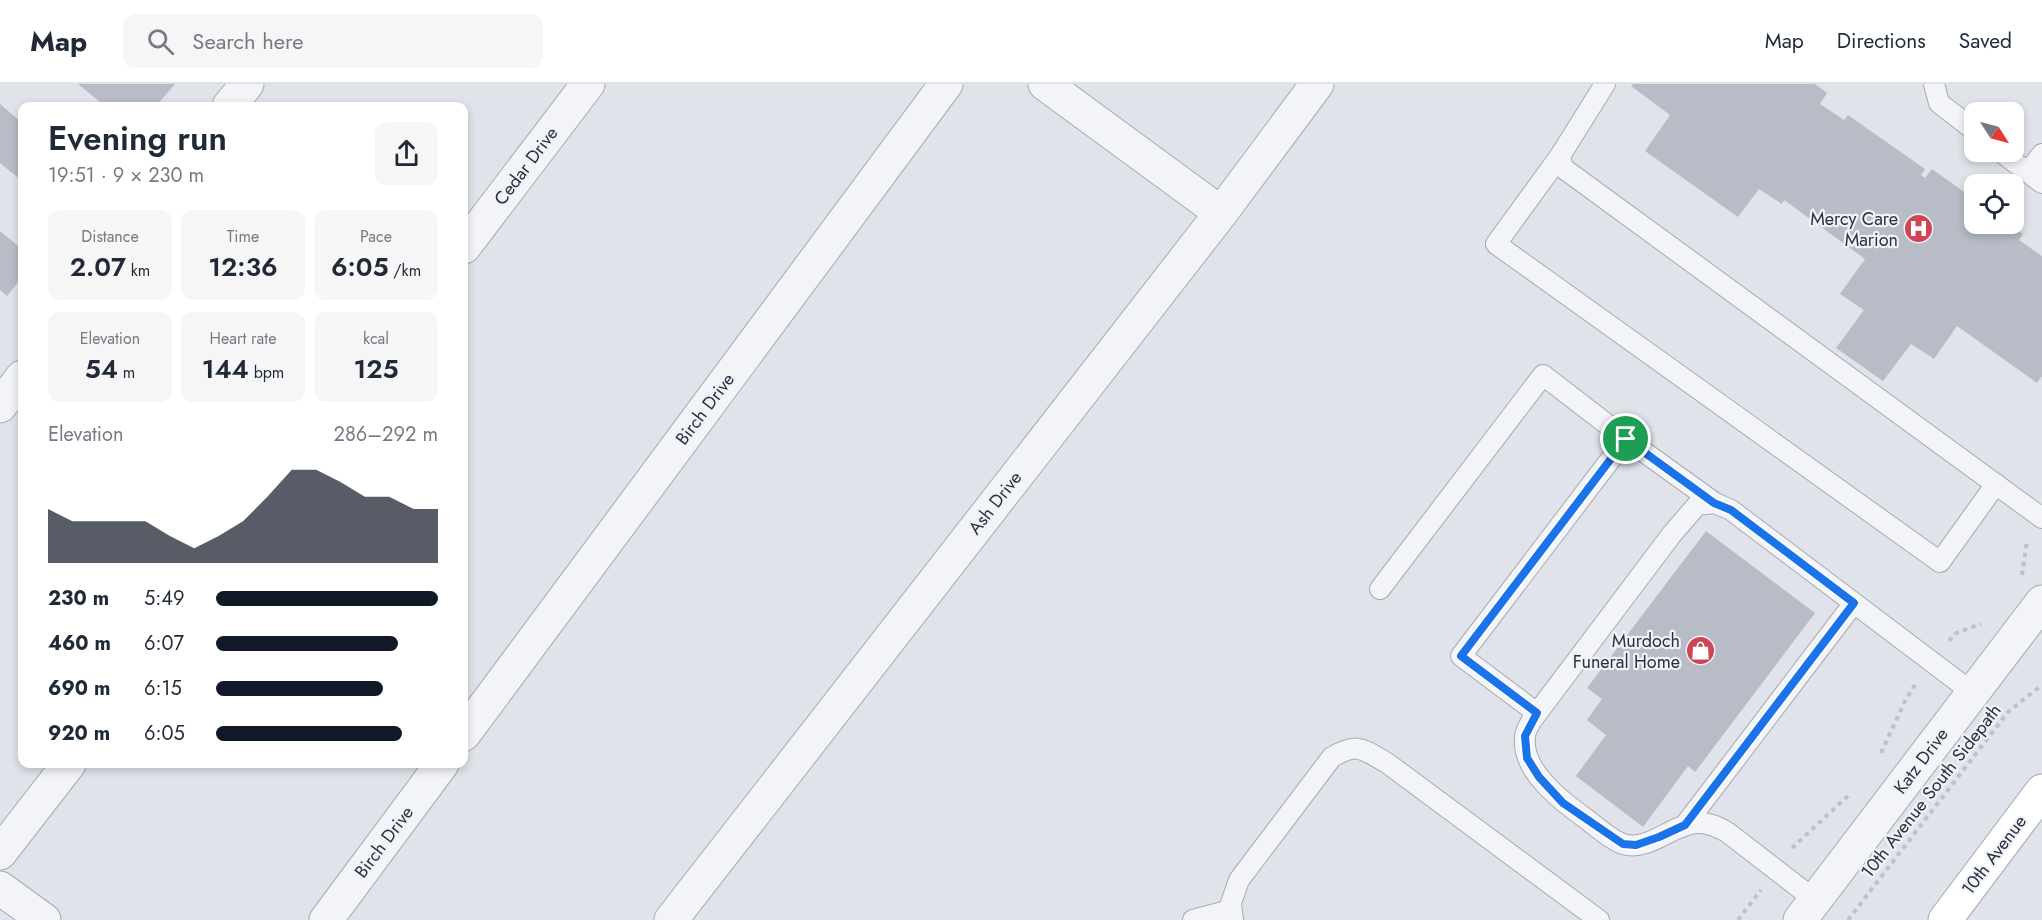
<!DOCTYPE html>
<html lang="en">
<head>
<meta charset="utf-8">
<style>
  body { margin:0; font-family:Jost,sans-serif; background:#f6f6f7; color:#1f2937; height:100vh; display:flex; flex-direction:column; font-size:22px; white-space:nowrap }
  * { box-sizing:border-box; margin:0 }
  p { font-size:20px; color:#747a83 }
  .icon { flex:none; width:33px; height:33px; fill:none; stroke:currentColor; stroke-width:2; stroke-linecap:round; stroke-linejoin:round }
  .map { position:relative; flex:1; overflow:hidden }
  .side { position:absolute; left:18px; top:18px; width:450px; height:666px; display:flex; flex-direction:column; background:#fff; border-radius:12px; box-shadow:0 3px 9px #0003 }
  .side>* { flex:none }
  .needle { width:39px; rotate:126deg }
  .fabs { position:absolute; left:1964px; top:18px; display:grid; gap:12px }
  .fabs a { display:grid; place-items:center; width:60px; height:60px; border-radius:12px; background:#fff; box-shadow:0 3px 9px #0003; font-size:30px }
  .pin { position:absolute; display:grid; place-items:center; width:51px; height:51px; color:#fff; margin:-26px; border:3px solid #fff; border-radius:50%; box-shadow:0 2px 6px #0007 }
  .round { display:grid; place-items:center; flex:none; width:63px; height:63px; border-radius:12px; background:#f6f6f7 }
  .head { display:flex; align-items:center; justify-content:space-between; height:102px; padding:0 30px }
  h1 { font-size:33px; font-weight:600; line-height:45px }
  .metrics { display:grid; grid-template-columns:repeat(3,1fr); gap:9px; height:102px; padding:6px 30px }
  .metrics div { display:grid; align-content:center; border-radius:12px; background:#f6f6f7; text-align:center }
  .metrics b { font-size:26px; font-weight:600 }
  .metrics small { font-size:16px; font-weight:400 }
  .metrics p { font-size:16px }
  .chart { height:168px; padding:12px 30px }
  .chart p { display:flex; justify-content:space-between }
  .chart svg { width:100%; height:108px; margin-top:6px; fill:#111827; opacity:.7 }
  ul { padding:0 30px; list-style:none; font-size:20px }
  li { display:grid; grid-template-columns:96px 72px 1fr; align-items:center; height:45px }
  li i { height:15px; border-radius:8px; background:#111827 }
  header { display:flex; align-items:center; gap:36px; box-sizing:border-box; height:84px; padding:0 30px; background:#fff; border-bottom:2px solid #e0e1e3 }
  header strong { font-size:28px }
  nav { display:flex; gap:33px; margin-inline-start:auto; font-size:21px }
  .search { width:420px; height:54px; background:#f6f6f7; display:flex; align-items:center; gap:15px; box-sizing:border-box; padding:0 21px; border-radius:12px; color:#747a83; font-size:22px }
  .map>svg:first-child { display:block }
</style>
</head>
<body>
<header>
<strong>Map</strong>
<div class="search"><svg class="icon" aria-label="search" viewBox="0 0 24 24"><circle cx="10" cy="10" r="6"/><path d="M15 15l6 6"/></svg>Search here</div>
<nav><a>Map</a><a>Directions</a><a>Saved</a></nav>
</header>
<div class="map">
<svg width="2042" height="836" viewBox="0 0 2042 836">
  <rect width="100%" height="100%" fill="#e0e3e9"/>
  <g fill="#b7bcc6">
    <polygon points="78,0 175,0 156,22 105,22"/>
    <polygon points="1633,0 1815,0 1827,9 1820,20 1844,36 1848,31 1925,85 1921,91 1925,94 1932,85 1974,115 1974,140 2008,140 2023,150 2019,156 2042,172 2042,292 2037,299 1957,242 1934,275 1911,260 1883,297 1836,264 1864,226 1840,210 1865,175 1784,116 1782,120 1759,105 1738,133 1645,67 1670,31 1631,2"/>
    <polygon points="0,20 22,39 22,97 0,79"/>
    <polygon points="0,147 22,165 22,193 7,212 0,206"/>
    <polygon points="1706,447 1815,529 1695,688 1688,682 1643,743 1576,692 1606,651 1587,636 1602,615 1587,604"/>
  </g>
  <g fill="none" stroke-linecap="round" stroke-linejoin="round">
    <defs>
      <g id="service">
        <polyline points="1605,0 1560,72 1563,84 2042,434"/>
        <polyline points="1934,0 1939,19 1974,46"/>
        <polyline points="2001,68 2042,99"/>
        <polyline points="1560,72 1496,160 1940,478 1996,400"/>
        <polyline points="2028,88 2042,70"/>
        <polyline points="1380,505 1543,291 1626,355"/>
        <polyline points="1537,629 1461,572 1626,355 1715,419"/>
        <polyline points="1685,741 1854,519"/>
        <path d="M1815,816L1727,748C1718,743 1708,738 1697,739C1672,740 1649,768 1623,760C1611,756 1599,745 1589,737C1564,719 1521,688 1525,653C1525,647 1529,641 1532,636L1672,450L1697,421L1715,419L1731,426L1973,609"/>
        <polyline points="1193,836 1231,826"/>
        <path d="M1233,836L1231,819L1239,796L1332,673C1359,658 1362,665 1387,679L1599,836"/>
      </g>
      <g id="minor">
        <polyline points="1045,0 1221,129"/>
        <polyline points="229,22 247,0"/>
        <polyline points="464,163 588,0"/>
        <polyline points="0,322 22,293"/>
        <polyline points="464,650 946,0"/>
        <polyline points="0,769 69,680"/>
        <polyline points="0,804 44,836"/>
        <polyline points="326,836 442,680"/>
        <polyline points="671,836 1221,129 1317,0"/>
        <polyline points="1800,836 2042,518"/>
      </g>
      <polyline id="primary" points="1945,836 2042,707"/>
    </defs>
    <use href="#service" stroke="#a5aab3" stroke-width="22"/>
    <use href="#minor" stroke="#a5aab3" stroke-width="35"/>
    <use href="#primary" stroke="#9fa7b5" stroke-width="35"/>
    <g stroke="#bec1c8" stroke-width="4" stroke-dasharray="4.5 4.5" stroke-linecap="butt">
      <polyline points="2022,491 2027,457"/>
      <polyline points="1949,557 1956,549 1981,540"/>
      <polyline points="1881,669 1906,615 1917,598"/>
      <polyline points="1792,764 1850,710"/>
      <polyline points="1738,836 1761,806"/>
      <polyline points="1848,836 2008,628 2042,601"/>
    </g>
    <use href="#service" stroke="#f3f4f7" stroke-width="20"/>
    <use href="#minor" stroke="#f3f4f7" stroke-width="33"/>
    <use href="#primary" stroke="#fff" stroke-width="33"/>
  </g>
  <g fill="none" stroke-linecap="round" stroke-linejoin="round">
    <defs>
      <polygon id="route" points="1626,355 1714,419 1731,426 1854,519 1685,741 1659,753 1636,761 1623,760 1563,719 1539,693 1527,674 1525,652 1537,629 1461,572"/>
    </defs>
    <use href="#route" stroke="#fff" stroke-width="12"/>
    <use href="#route" stroke="#1a73e8" stroke-width="8"/>
  </g>
  <defs>
    <symbol id="hospital-disc" viewBox="-11 -11 22 22"><circle r="9.5" fill="#ce4556" stroke="#f0f2f7"/><path d="M-5-5h3v3.5h4V-5h3V5h-3V1.5h-4V5h-3Z" fill="#fff"/></symbol>
    <symbol id="shop-disc" viewBox="-11 -11 22 22"><circle r="9.5" fill="#ce4556" stroke="#f0f2f7"/><path d="M-5-2.5h2.3a2.7 3.5 0 0 1 5.4 0H5L5.5 6h-11ZM-1.5-2.5h3a1.5 2.3 0 0 0-3 0Z" fill="#fff"/></symbol>
  </defs>
  <g fill-rule="evenodd">
    <use href="#hospital-disc" x="1902" y="128" width="33" height="33"/>
    <use href="#shop-disc" x="1684" y="550" width="33" height="33"/>
  </g>
  <g text-anchor="middle" dominant-baseline="central" stroke-width="4.5" stroke-linejoin="round" paint-order="stroke">
    <g font-size="18" fill="#293141" stroke="#f0f2f7">
      <text transform="translate(526 82) rotate(-53)">Cedar Drive</text>
      <text transform="translate(705 325) rotate(-53)">Birch Drive</text>
      <text transform="translate(995 419) rotate(-52)">Ash Drive</text>
      <text transform="translate(1921 677) rotate(-53)">Katz Drive</text>
      <text transform="translate(1931 707) rotate(-52)">10th Avenue South Sidepath</text>
      <text transform="translate(384 758) rotate(-53)">Birch Drive</text>
      <text transform="translate(1994 771) rotate(-53)">10th Avenue</text>
    </g>
    <g font-size="18" fill="#293141" stroke="#f0f2f7" text-anchor="end">
      <text x="1898" y="135">Mercy Care<tspan x="1898" dy="21">Marion</tspan></text>
      <text x="1680" y="557">Murdoch<tspan x="1680" dy="21">Funeral Home</tspan></text>
    </g>
  </g>
</svg>
<div class="fabs">
<a><svg class="needle" viewBox="-14 -14 28 28"><path d="M0-13l5 13h-10z" fill="#e53935"/><path d="M0 13l5-13h-10z" fill="#747a83"/></svg></a>
<a><svg class="icon" aria-label="locate" viewBox="0 0 24 24"><circle cx="12" cy="12" r="6"/><path d="M12 2v4M12 18v4M2 12h4M18 12h4"/></svg></a>
</div>
<div class="pin" style="left:1626px;top:355px;background:#1e9e55"><svg class="icon" aria-label="arrive" viewBox="0 0 24 24"><path d="M6 21V4h12l-3 4 3 4H6"/></svg></div>
<section class="side">
<div class="head"><div><h1>Evening run</h1><p>19:51 · 9 × 230 m</p></div><a class="round"><svg class="icon" aria-label="share" viewBox="0 0 24 24"><path d="M12 15V3M7 8l5-5 5 5M5 13v7h14v-7"/></svg></a></div>
<div class="metrics">
<div><p>Distance</p><b>2.07<small> km</small></b></div>
<div><p>Time</p><b>12:36</b></div>
<div><p>Pace</p><b>6:05<small> /km</small></b></div>
</div>
<div class="metrics">
<div><p>Elevation</p><b>54<small> m</small></b></div>
<div><p>Heart rate</p><b>144<small> bpm</small></b></div>
<div><p>kcal</p><b>125</b></div>
</div>
<div class="chart"><p><span>Elevation</span>286–292 m</p>
<svg viewBox="0 0 160 44" preserveAspectRatio="none"><path d="M0 44V22L10 27L20 27L30 27L40 27L50 33L60 38L70 33L80 27L90 17L100 6L110 6L120 11L130 17L140 17L150 22L160 22V44z"/></svg>
</div>
<ul>
<li><b>230 m</b>5:49<i style="width:100%"></i></li>
<li><b>460 m</b>6:07<i style="width:82%"></i></li>
<li><b>690 m</b>6:15<i style="width:75%"></i></li>
<li><b>920 m</b>6:05<i style="width:84%"></i></li>
</ul>
</section>
</div>
</body>
</html>
